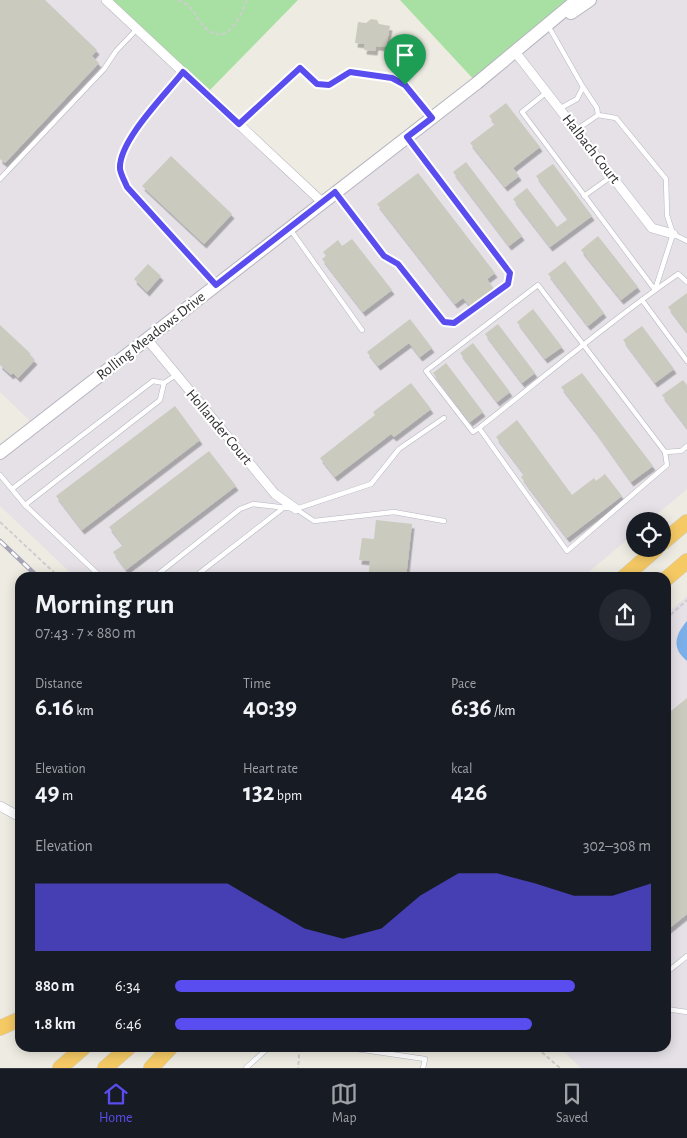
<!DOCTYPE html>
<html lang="en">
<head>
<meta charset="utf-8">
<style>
  body { margin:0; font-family:"Alegreya Sans",sans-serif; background:#242831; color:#f1f3f6; height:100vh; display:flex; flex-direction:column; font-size:19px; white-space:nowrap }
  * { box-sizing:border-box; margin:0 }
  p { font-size:16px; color:#9ea1a6 }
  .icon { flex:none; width:28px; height:28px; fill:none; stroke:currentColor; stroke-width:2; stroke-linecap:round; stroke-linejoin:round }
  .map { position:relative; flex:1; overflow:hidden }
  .panel { position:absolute; left:15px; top:572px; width:656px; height:480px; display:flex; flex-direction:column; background:#171b24; border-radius:15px; box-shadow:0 2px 12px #0003 }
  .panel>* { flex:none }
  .tools { position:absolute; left:626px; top:512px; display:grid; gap:10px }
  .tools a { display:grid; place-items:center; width:45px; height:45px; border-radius:50%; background:#171b24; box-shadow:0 2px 12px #0003; font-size:25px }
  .pin { position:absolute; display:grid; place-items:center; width:42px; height:42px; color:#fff; margin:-51px -21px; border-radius:50% 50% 50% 0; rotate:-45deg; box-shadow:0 0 5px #0007 }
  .pin .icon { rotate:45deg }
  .round { display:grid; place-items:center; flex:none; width:52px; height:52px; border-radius:26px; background:#242831 }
  .headline { display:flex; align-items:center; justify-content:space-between; height:85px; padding:0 20px }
  h1 { font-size:28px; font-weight:700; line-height:38px }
  .figures { display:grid; grid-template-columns:repeat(3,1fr); gap:8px; height:85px; padding:5px 20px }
  .figures div { display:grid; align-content:center }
  .figures b { font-size:25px; font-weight:700 }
  .figures small { font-size:14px; font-weight:400 }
  .figures p { font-size:14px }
  .chart { height:140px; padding:10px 20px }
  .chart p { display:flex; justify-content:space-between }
  .chart svg { width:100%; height:90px; margin-top:5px; fill:#5a4df0; opacity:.7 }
  ul { padding:0 20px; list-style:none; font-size:16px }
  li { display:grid; grid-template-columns:80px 60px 1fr; align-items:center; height:38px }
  li i { height:12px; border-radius:6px; background:#5a4df0 }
  .menu { display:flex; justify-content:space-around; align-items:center; height:70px; border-top:1px solid #363941; background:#171b24; font-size:14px; color:#9ea1a6 }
  .menu a { display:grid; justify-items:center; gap:2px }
  .menu .current { color:#5a4df0 }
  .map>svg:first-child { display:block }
</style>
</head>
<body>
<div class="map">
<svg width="687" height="1068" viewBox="0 0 687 1068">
  <defs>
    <filter id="shadow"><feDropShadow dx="2.5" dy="4.5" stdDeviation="0" flood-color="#0004"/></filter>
  </defs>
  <rect width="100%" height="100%" fill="#eeece2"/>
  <g fill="#e5e1e7">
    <polygon points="0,0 106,0 322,202 516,53 590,0 687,0 687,489 649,521 635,521 635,533 583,577 75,577 0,506 0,453 35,426 0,392"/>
    <polygon points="687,596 687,1068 581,1068 560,1048 666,1048 666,615"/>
  </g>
  <g fill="#a7e0a2">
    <polygon points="106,0 298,0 206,94"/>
    <polygon points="400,0 577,0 477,83"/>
  </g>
  <path fill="#7cafe8" d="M687,621V661C671,648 675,635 687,621Z"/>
  <g fill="#cacabf" filter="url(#shadow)">
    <polygon points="0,0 45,0 97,50 92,56 99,63 5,163 0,159"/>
    <polygon points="371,19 377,20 379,24 390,26 386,47 376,46 375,51 364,50 365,44 355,43 358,22 366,23"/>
    <polygon points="506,103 540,147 513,168 519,176 505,187 470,143 495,124 489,116"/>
    <polygon points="171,156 232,214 204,244 142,186"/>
    <polygon points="466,162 522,236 509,246 453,172"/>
    <polygon points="553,164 592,216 550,247 513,199 527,188 557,227 568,219 536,176"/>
    <polygon points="418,173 495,273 487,279 494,289 470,306 463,298 455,304 377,204"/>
    <polygon points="598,236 638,287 621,300 581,250"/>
    <polygon points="352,239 392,290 363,312 322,259 326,256 323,252 338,240 342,246"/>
    <polygon points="565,261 604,313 588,326 548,274"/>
    <polygon points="148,264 161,276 147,292 134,279"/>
    <polygon points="687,293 687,332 668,307"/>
    <polygon points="533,309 562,347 545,359 517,322"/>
    <polygon points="410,319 432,348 420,357 409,343 378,366 367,352"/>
    <polygon points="498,324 535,373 522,383 485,334"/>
    <polygon points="0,325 31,354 29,355 35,360 18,378 13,373 11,375 0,365"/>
    <polygon points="642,326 674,369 655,383 623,340"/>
    <polygon points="473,343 510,392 497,402 460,353"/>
    <polygon points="446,363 483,412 470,422 433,373"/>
    <polygon points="582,373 653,466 631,482 595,431 561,387"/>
    <polygon points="683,380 687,385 687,428 662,395"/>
    <polygon points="411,383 431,409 394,437 391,434 335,477 320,458 375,415 373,412"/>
    <polygon points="175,406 200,440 82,530 56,496"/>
    <polygon points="517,420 572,495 594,478 596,481 605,474 622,496 567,538 521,477 524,474 496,437"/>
    <polygon points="209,451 236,486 126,570 113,552 123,545 109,527"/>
    <polygon points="376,520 412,524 406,578 368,578 370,561 359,560 362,538 374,539"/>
    <polygon points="687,698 687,914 666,931 666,715"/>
  </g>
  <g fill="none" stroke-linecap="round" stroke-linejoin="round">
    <defs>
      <g id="lane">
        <polyline points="550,29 583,87 577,99 559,109"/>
        <path d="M183,72C165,94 118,141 120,169C121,175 125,182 127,187L215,285"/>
        <polyline points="547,92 522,112 655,290 673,234 667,215 666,179 616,118 598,115"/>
        <polyline points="239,124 300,68 317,84 329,85 350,71 392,78 405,85 431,117"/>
        <polyline points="576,130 598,115 597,108 583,87"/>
        <polyline points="0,179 104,69 116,51 137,29"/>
        <polyline points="337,194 384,256 398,264 444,322 454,323 508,284 510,273 408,138"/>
        <polyline points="584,196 612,176"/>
        <polyline points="290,229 362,330"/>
        <polyline points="673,234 687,241"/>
        <polyline points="642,300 687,361"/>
        <path d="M479,428L567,551L667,465L665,452L538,285L426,371L473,432L479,428C545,376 609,322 678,274L687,282"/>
        <polyline points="665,452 681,451 687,446"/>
        <polyline points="0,475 25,505 100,576"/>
        <polyline points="12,489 153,381 164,383 176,375"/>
        <polyline points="25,505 160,400 164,383"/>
        <polyline points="296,509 314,521 394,512 444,521"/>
        <polyline points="153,578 240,509 253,504 296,509 371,484 399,449 444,418"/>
        <polyline points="193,578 282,509"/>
        <polyline points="666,973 687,956"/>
        <polyline points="666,1009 687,1012"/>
        <polyline points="350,1048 425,1059 423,1068"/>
        <polyline points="246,1068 268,1048"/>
      </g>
      <g id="street">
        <polyline points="106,0 322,202"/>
        <polyline points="516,53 652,228 673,234"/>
        <polyline points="147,339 275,494 296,509"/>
        <polyline points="0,806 20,817"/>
      </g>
      <g id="secondary">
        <polyline points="571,13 590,0"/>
        <polyline points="0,453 477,83 577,0"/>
      </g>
      <g id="highway">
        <polyline points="662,543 687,522"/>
        <polyline points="623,578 656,549"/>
        <polyline points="666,579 687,561"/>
        <polyline points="0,1028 20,1019"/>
        <polyline points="60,1068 83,1048"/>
        <polyline points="105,1068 128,1048"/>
        <polyline points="151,1068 170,1048"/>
      </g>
    </defs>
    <use href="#lane" stroke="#b6b5c0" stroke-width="5.5"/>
    <use href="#street" stroke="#b6b5c0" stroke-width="10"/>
    <use href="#secondary" stroke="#b6b5c0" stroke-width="14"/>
    <use href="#highway" stroke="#cdcdcd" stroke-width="16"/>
    <g stroke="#cdcdcd" stroke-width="2" stroke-dasharray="4 2.5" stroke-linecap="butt">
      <path d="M178,0C199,9 193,19 208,30C228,46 241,15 247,0"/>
      <polyline points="0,522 60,578"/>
      <polyline points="666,619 687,600"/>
      <polyline points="298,1048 299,1058 298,1068"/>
      <polyline points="537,1048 560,1068"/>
    </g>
    <use href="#lane" stroke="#fff" stroke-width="4.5"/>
    <use href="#street" stroke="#fff" stroke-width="9"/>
    <use href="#secondary" stroke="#fff" stroke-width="12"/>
    <use href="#highway" stroke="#f5ca65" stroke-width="15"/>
    <defs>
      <polyline id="rail" points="0,541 39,578"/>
    </defs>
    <use href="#rail" stroke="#a6a4b6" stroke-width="4.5"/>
    <use href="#rail" stroke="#fff" stroke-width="2.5" stroke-dasharray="8" stroke-linecap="butt"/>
  </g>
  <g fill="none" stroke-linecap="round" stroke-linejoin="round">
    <defs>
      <path id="route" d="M300,68L317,84L329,85L350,72L392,78L405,85L432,118L407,137L510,273L508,284L454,323L444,322L398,264L384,256L335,192L216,285L127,187C125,182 121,175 120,169C118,141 166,94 183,72L239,124Z"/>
    </defs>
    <use href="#route" stroke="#fff" stroke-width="10"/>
    <use href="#route" stroke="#5a4df0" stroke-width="6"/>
  </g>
  <g text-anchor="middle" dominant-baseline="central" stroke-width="4.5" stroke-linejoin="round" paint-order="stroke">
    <g font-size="15" fill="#2e2e2e" stroke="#fff">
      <text transform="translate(591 149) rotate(52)">Halbach Court</text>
      <text transform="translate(151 336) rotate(-38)">Rolling Meadows Drive</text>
      <text transform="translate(219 427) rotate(50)">Hollander Court</text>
    </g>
  </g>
</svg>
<div class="tools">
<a><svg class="icon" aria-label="locate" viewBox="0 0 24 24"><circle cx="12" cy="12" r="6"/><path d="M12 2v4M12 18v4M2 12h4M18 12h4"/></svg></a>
</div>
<div class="pin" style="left:405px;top:85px;background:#1e9e55"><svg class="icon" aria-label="arrive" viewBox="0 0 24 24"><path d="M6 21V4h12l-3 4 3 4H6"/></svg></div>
<section class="panel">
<div class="headline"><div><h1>Morning run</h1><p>07:43 · 7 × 880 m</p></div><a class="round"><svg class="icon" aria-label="share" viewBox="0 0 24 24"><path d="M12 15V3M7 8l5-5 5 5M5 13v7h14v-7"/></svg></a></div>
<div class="figures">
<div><p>Distance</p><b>6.16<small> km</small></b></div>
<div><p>Time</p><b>40:39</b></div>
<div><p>Pace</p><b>6:36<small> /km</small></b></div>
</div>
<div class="figures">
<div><p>Elevation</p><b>49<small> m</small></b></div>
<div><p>Heart rate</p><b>132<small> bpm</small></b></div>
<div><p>kcal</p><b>426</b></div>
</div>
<div class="chart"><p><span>Elevation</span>302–308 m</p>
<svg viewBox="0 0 160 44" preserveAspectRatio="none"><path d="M0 44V11L10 11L20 11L30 11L40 11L50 11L60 22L70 33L80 38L90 33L100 17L110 6L120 6L130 11L140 17L150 17L160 11V44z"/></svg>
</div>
<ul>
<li><b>880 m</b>6:34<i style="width:84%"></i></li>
<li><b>1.8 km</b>6:46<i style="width:75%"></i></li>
</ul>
</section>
</div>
<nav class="menu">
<a class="current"><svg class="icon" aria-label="home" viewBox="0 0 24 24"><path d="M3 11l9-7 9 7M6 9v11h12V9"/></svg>Home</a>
<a><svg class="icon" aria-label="map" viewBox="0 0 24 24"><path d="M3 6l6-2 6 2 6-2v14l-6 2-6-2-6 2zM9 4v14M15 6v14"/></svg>Map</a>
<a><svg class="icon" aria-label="saved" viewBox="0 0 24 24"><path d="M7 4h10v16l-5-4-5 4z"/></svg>Saved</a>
</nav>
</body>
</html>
